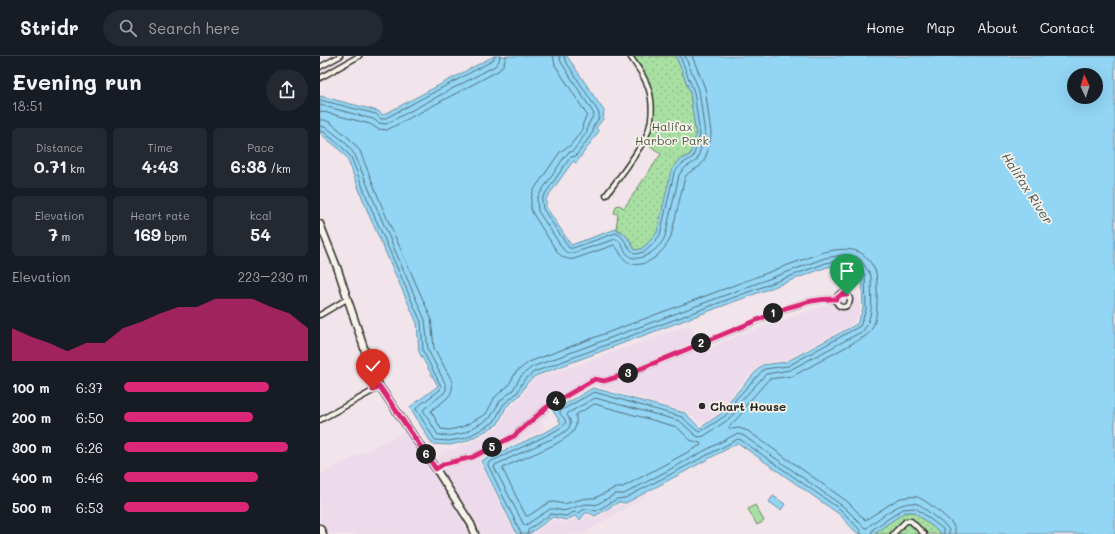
<!DOCTYPE html>
<html lang="en">
<head>
<meta charset="utf-8">
<style>
  body { margin:0; font-family:Mali,sans-serif; background:#242831; color:#f1f3f6; height:100vh; display:flex; flex-direction:column; font-size:15px; white-space:nowrap }
  * { box-sizing:border-box; margin:0 }
  p { font-size:13px; color:#9ea1a6 }
  .icon { flex:none; width:22px; height:22px; fill:none; stroke:currentColor; stroke-width:2; stroke-linecap:round; stroke-linejoin:round }
  .map { position:relative; flex:1; overflow:hidden }
  .drawer { display:flex; flex-direction:column; background:#171b24; width:320px }
  .drawer>* { flex:none }
  .needle { width:26px; rotate:356deg }
  .controls { position:absolute; left:747px; top:12px; display:grid; gap:8px }
  .controls a { display:grid; place-items:center; width:36px; height:36px; border-radius:50%; background:#171b24; box-shadow:0 4px 16px #0002; font-size:20px }
  .pin { position:absolute; display:grid; place-items:center; width:34px; height:34px; color:#fff; margin:-41px -17px; border-radius:50% 50% 50% 0; rotate:-45deg; box-shadow:0 0 4px #0007 }
  .pin .icon { rotate:45deg }
  .km { position:absolute; width:20px; height:20px; margin:-10px; border-radius:50%; background:#222; color:#fff; font-size:11px; line-height:20px; text-align:center }
  .round { display:grid; place-items:center; flex:none; width:42px; height:42px; border-radius:21px; background:#242831 }
  .summary { display:flex; align-items:center; justify-content:space-between; height:68px; padding:0 12px }
  h1 { font-size:22px; font-weight:800; line-height:30px }
  .figures { display:grid; grid-template-columns:repeat(3,1fr); gap:6px; height:68px; padding:4px 12px }
  .figures div { display:grid; align-content:center; border-radius:6px; background:#242831; text-align:center }
  .figures b { font-size:17px; font-weight:800 }
  .figures small { font-size:11px; font-weight:400 }
  .figures p { font-size:11px }
  .chart { height:112px; padding:8px 12px }
  .chart p { display:flex; justify-content:space-between }
  .chart svg { width:100%; height:72px; margin-top:4px; fill:#db2777; opacity:.7 }
  ul { padding:0 12px; list-style:none; font-size:13px }
  li { display:grid; grid-template-columns:64px 48px 1fr; align-items:center; height:30px }
  li i { height:10px; border-radius:5px; background:#db2777 }
  header { display:flex; align-items:center; gap:24px; box-sizing:border-box; height:56px; padding:0 20px; background:#171b24; border-bottom:1px solid #363941 }
  header strong { font-size:19px }
  nav { display:flex; gap:22px; margin-inline-start:auto; font-size:14px }
  .search { width:280px; height:36px; background:#242831; display:flex; align-items:center; gap:10px; box-sizing:border-box; padding:0 14px; border-radius:22px; color:#9ea1a6; font-size:15px }
  main { display:flex; flex:1; min-height:0 }
  .map>svg:first-child { display:block }
</style>
</head>
<body>
<header>
<strong>Stridr</strong>
<div class="search"><svg class="icon" aria-label="search" viewBox="0 0 24 24"><circle cx="10" cy="10" r="6"/><path d="M15 15l6 6"/></svg>Search here</div>
<nav><a>Home</a><a>Map</a><a>About</a><a>Contact</a></nav>
</header>
<main>
<section class="drawer">
<div class="summary"><div><h1>Evening run</h1><p>18:51</p></div><a class="round"><svg class="icon" aria-label="share" viewBox="0 0 24 24"><path d="M12 15V3M7 8l5-5 5 5M5 13v7h14v-7"/></svg></a></div>
<div class="figures">
<div><p>Distance</p><b>0.71<small> km</small></b></div>
<div><p>Time</p><b>4:43</b></div>
<div><p>Pace</p><b>6:38<small> /km</small></b></div>
</div>
<div class="figures">
<div><p>Elevation</p><b>7<small> m</small></b></div>
<div><p>Heart rate</p><b>169<small> bpm</small></b></div>
<div><p>kcal</p><b>54</b></div>
</div>
<div class="chart"><p><span>Elevation</span>223–230 m</p>
<svg viewBox="0 0 160 44" preserveAspectRatio="none"><path d="M0 44V24L10 29L20 33L30 38L40 33L50 33L60 24L70 20L80 15L90 11L100 11L110 6L120 6L130 6L140 11L150 15L160 24V44z"/></svg>
</div>
<ul>
<li><b>100 m</b>6:37<i style="width:79%"></i></li>
<li><b>200 m</b>6:50<i style="width:70%"></i></li>
<li><b>300 m</b>6:26<i style="width:89%"></i></li>
<li><b>400 m</b>6:46<i style="width:73%"></i></li>
<li><b>500 m</b>6:53<i style="width:68%"></i></li>
</ul>
</section>
<div class="map">
<svg width="795" height="478" viewBox="0 0 795 478">
  <defs>
    <pattern id="green-dots" width="8" height="8" patternUnits="userSpaceOnUse"><rect width="8" height="8" fill="#a8dfa2"/><path d="M2 2h.1M6 6h.1" fill="none" stroke="#91c08c" stroke-width="1.8" stroke-linecap="round"/></pattern>
  </defs>
  <rect width="100%" height="100%" fill="#f1e4ea"/>
  <filter id="ink" filterUnits="userSpaceOnUse"><feTurbulence type="fractalNoise" baseFrequency=".025" numOctaves="2"/><feDisplacementMap in="SourceGraphic" scale="8" xChannelSelector="R" yChannelSelector="G"/><feConvolveMatrix kernelMatrix="1 2 1 2 8 2 1 2 1" color-interpolation-filters="sRGB"/></filter>
  <g filter="url(#ink)">
    <g fill="#eddaeb">
      <polygon points="536,239 539,245 540,254 536,263 532,268 466,304 441,307 407,343 406,345 407,347 401,355 381,368 374,361 371,360 365,355 273,329 232,352 221,366 225,373 160,403 159,405 195,478 158,478 154,467 120,414 125,411 154,404 195,382 228,353 276,326 284,328 314,318 313,313 283,322 274,321 226,348 192,377 152,398 123,405 117,409 115,406 128,393 133,394 143,389 149,388 179,371 188,353 202,342 209,328 216,322 255,310 366,270 371,269 382,296 414,281"/>
      <polygon points="87,374 118,421 149,478 6,478 0,466 0,419"/>
      <polygon points="328,438 329,438 262,478 213,478 233,464 247,467 255,463 261,466 266,460 269,459 275,463 299,449 307,449"/>
    </g>
    <g fill="url(#green-dots)" stroke="#6a8566">
      <path d="M310,0H356L370,36L376,79L370,99L362,102L355,108L337,177L328,187L321,193L315,194C310,184 307,178 296,173L298,158L294,157L296,150L299,149L304,152L341,98L324,85L327,79L331,51L325,24Z"/>
      <polygon points="585,456 594,456 622,478 553,478"/>
    </g>
    <polygon fill="#a8dfa2" stroke="#6a8566" points="435,449 444,465 437,469 428,453"/>
    <g fill="#92d5f4" stroke="#6991a4" fill-rule="evenodd">
      <path d="M174,0H247L284,55L283,63L276,72L279,75L256,107L253,105L226,143V151L251,189L296,173C307,178 309,184 315,194L321,193L328,187L337,177L351,115C356,107 361,103 370,99L376,79L370,36L356,0H795V478H622L594,456H585L553,478H540L536,476L519,458L418,387L306,447L299,446L275,460L270,457H265L260,464L255,460L246,464L233,461L209,478H197L161,405L230,374L241,367L233,355L273,332L365,357L380,372L402,357L411,347L409,345L442,309L466,306L537,268L543,253L542,221L533,209L523,208L507,211L215,320L207,327L200,339L186,351L178,368L147,385L130,389L112,388L90,351L118,330L99,296L97,267L49,159L27,102L19,93L0,77V40L58,55L63,59ZM754,19H776V41H754Z"/>
      <polygon points="453,440 465,448 461,454 449,446"/>
    </g>
    <g fill="none" stroke-linecap="round" stroke-linejoin="round">
      <g stroke="#546f7b" stroke-width="1">
        <path d="M233,0L235,9L267,59L263,67L262,74L250,90L244,93L240,96L213,135L211,143V153L213,158L238,197C243,202 248,204 254,203L294,189C300,194 301,202 308,206C324,216 347,194 351,180L365,121C369,115 375,114 380,110C386,105 391,85 391,77L385,32L372,0"/>
        <path d="M239,0L241,6L274,58L268,69L267,76L253,95L248,97L245,100L219,139L217,143L218,155L243,193L247,197H253L296,183C304,187 304,201 314,202C325,204 342,190 345,180C347,174 348,167 349,162C353,147 356,133 359,119C365,109 370,110 377,104L384,82L385,78L379,34L365,0"/>
        <path d="M244,0L245,4L279,57V62L273,71V76L256,100L251,101L249,103L223,141L222,144L223,153L249,192H253L296,177C307,182 307,194 316,198L324,196L331,190L340,179L354,117C361,107 364,107 373,101L380,79L374,36L360,0"/>
        <polyline points="0,44 56,58 61,63 64,63 172,5 174,3 175,0"/>
        <polyline points="0,49 53,63 59,67 66,68 175,10 179,5 180,0"/>
        <polyline points="0,55 50,68 58,73 67,74 178,15 184,8 186,0"/>
        <path d="M0,64H5L11,67L29,82L40,95L63,153L111,262L114,292L131,323C137,341 121,345 111,355L121,373L129,374L142,371L166,358L175,341L188,330L196,316L209,306L503,196C514,194 528,191 539,196C546,199 554,210 556,217C557,222 557,228 557,233C557,249 559,271 544,281L473,320L449,323L426,349L422,357L410,370L409,372L411,373L419,372L428,375L528,446L545,464L547,463L578,443C584,441 592,440 597,441C603,442 630,463 633,469C635,472 635,475 635,478"/>
        <path d="M0,70L7,72L25,86L35,99L58,155L105,264L108,294L126,329V334L124,337L103,354L118,379L129,380L144,377L170,362L180,345L193,334L201,320L212,311L505,202L523,199L537,201L541,204L549,216L551,221C551,239 555,259 543,275L470,314L446,318L420,346L418,353L409,363L384,380L379,381L375,379L360,365L275,342L248,357L247,359C250,363 252,368 248,373C241,380 229,384 220,388C205,395 190,402 175,409L174,411L204,469H206L230,453C236,452 242,456 247,454C256,451 265,446 276,449L295,438H304L414,379L419,378L424,380L524,451L545,472H547L550,469C563,460 584,441 600,449L626,470L629,474V478"/>
        <path d="M0,75L4,76L21,90L31,101L53,157L101,266L103,295L121,330L120,334L97,351L96,353L115,384L129,385L146,382L174,366L183,349L197,337L204,324L214,316L506,207L523,204L534,205L537,207L545,219L546,254L540,270L468,310L444,313L415,344L414,350L405,360L382,375L380,376L376,374L362,361L274,336L240,355V358C242,360 247,364 245,368C241,375 179,401 168,407V409L200,475L201,478"/>
        <path d="M275,348L357,371L370,384L380,387L381,389L303,431L293,433L275,442H269L262,443L244,448L234,446L228,447L208,460H206L183,414V412C198,403 246,388 254,374C257,369 256,364 256,359Z"/>
        <path d="M207,478L209,473L231,458L246,460L254,456L259,457C266,451 268,453 276,455L297,443L305,442L418,383L421,384L521,454L540,474L541,478"/>
        <polyline points="551,478 553,473 583,453 594,452 597,453 623,473 624,478"/>
      </g>
      <defs>
        <g id="street">
          <polyline points="0,11 20,0"/>
          <polyline points="0,22 39,0"/>
          <path d="M286,139C296,126 306,113 315,99C319,92 325,85 327,78C334,61 333,39 325,24C321,15 315,8 310,0"/>
          <circle cx="523" cy="244" r="7"/>
          <polyline points="0,259 27,243"/>
          <polyline points="0,364 60,331"/>
          <path d="M116,413L124,408L153,401L194,380L227,351L275,323L284,325L310,317L467,252C483,247 499,242 517,243"/>
          <polyline points="573,478 586,465 591,465 604,478"/>
        </g>
        <g id="secondary">
          <polyline points="0,168 17,211 49,307 60,331 116,413 151,468 155,478"/>
          <polyline points="0,472 3,478"/>
        </g>
      </defs>
      <use href="#street" stroke="#2b2b2b" stroke-width="7"/>
      <use href="#secondary" stroke="#2b2b2b" stroke-width="9"/>
      <use href="#street" stroke="#f7f3e8" stroke-width="4"/>
      <use href="#secondary" stroke="#f7f3e8" stroke-width="6"/>
    </g>
  </g>
  <g fill="none" stroke-linecap="round" stroke-linejoin="round" filter="url(#ink)">
    <defs>
      <path id="route" d="M53,334L60,331L116,413L124,408L153,401L194,380L227,351L275,323L284,325L310,317L466,252C483,247 499,242 517,243L518,241L522,238L527,239"/>
    </defs>
    <use href="#route" stroke="#fff" stroke-width="8"/>
    <use href="#route" stroke="#db2777" stroke-width="5"/>
  </g>
  <circle fill="#2b2b2b" stroke="#f7f3e8" stroke-width="1.5" cx="382" cy="350" r="4"/>
  <g text-anchor="middle" dominant-baseline="central" stroke-width="3.5" stroke-linejoin="round" paint-order="stroke">
    <g font-size="12" fill="#4a5849" stroke="#f7f3e8">
      <text x="352" y="70">Halifax<tspan x="352" dy="14">Harbor Park</tspan></text>
    </g>
    <g font-size="12" font-weight="bold" fill="#2b2b2b" stroke="#f7f3e8" text-anchor="start">
      <text x="390" y="350">Chart House</text>
    </g>
    <g font-size="13" font-style="italic" fill="#45565d" stroke="#f7f3e8">
      <text transform="translate(708 132) rotate(57)">Halifax River</text>
    </g>
  </g>
</svg>
<div class="controls">
<a><svg class="needle" viewBox="-14 -14 28 28"><path d="M0-13l5 13h-10z" fill="#e53935"/><path d="M0 13l5-13h-10z" fill="#9ea1a6"/></svg></a>
</div>
<div class="pin" style="left:527px;top:239px;background:#1e9e55"><svg class="icon" aria-label="arrive" viewBox="0 0 24 24"><path d="M6 21V4h12l-3 4 3 4H6"/></svg></div>
<div class="pin" style="left:53px;top:334px;background:#d93025"><svg class="icon" aria-label="check" viewBox="0 0 24 24"><path d="M5 12l5 5 9-10"/></svg></div>
<b class="km" style="left:453px;top:257px">1</b>
<b class="km" style="left:381px;top:287px">2</b>
<b class="km" style="left:308px;top:317px">3</b>
<b class="km" style="left:236px;top:345px">4</b>
<b class="km" style="left:172px;top:391px">5</b>
<b class="km" style="left:106px;top:398px">6</b>
</div>
</main>
</body>
</html>
